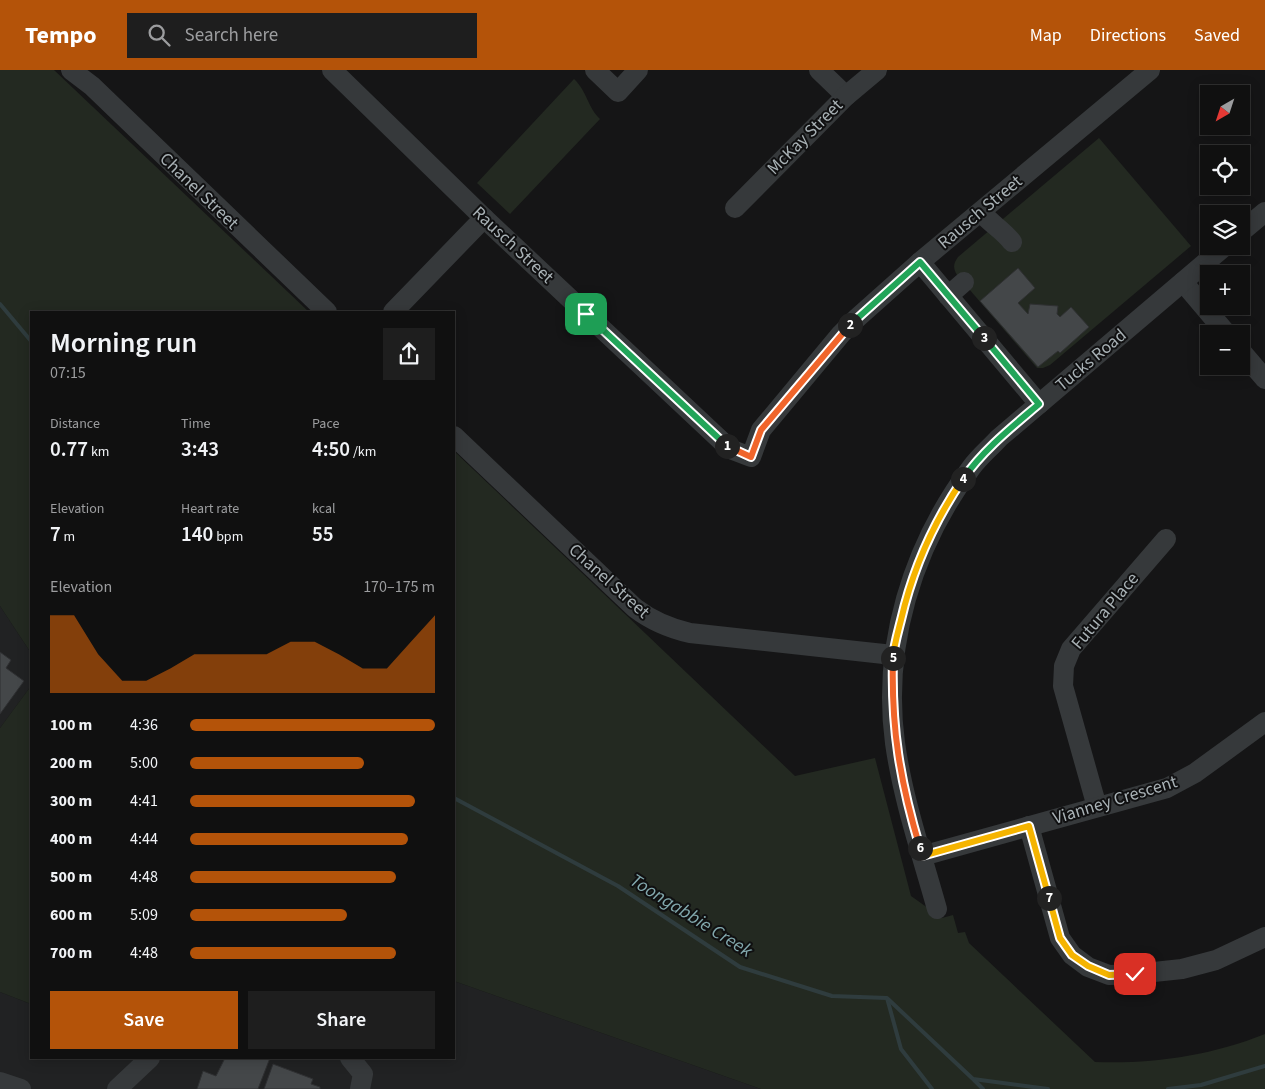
<!DOCTYPE html>
<html lang="en">
<head>
<meta charset="utf-8">
<style>
  body { margin:0; font-family:"Source Sans 3",sans-serif; background:#1e1e1e; color:#f1f3f6; height:100vh; display:flex; flex-direction:column; font-size:19px; white-space:nowrap }
  * { box-sizing:border-box; margin:0 }
  p { font-size:16px; color:#9c9d9f }
  .icon { flex:none; width:28px; height:28px; fill:none; stroke:currentColor; stroke-width:2; stroke-linecap:round; stroke-linejoin:round }
  .map { position:relative; flex:1; overflow:hidden }
  .panel { position:absolute; left:30px; top:241px; width:425px; height:748px; display:flex; flex-direction:column; background:#101010; border-radius:0px; box-shadow:0 2px 12px #0003,0 0 0 1px #303030 }
  .panel>* { flex:none }
  .needle { width:32px; rotate:219deg }
  .buttons { position:absolute; left:1200px; top:15px; display:grid; gap:10px }
  .buttons a { display:grid; place-items:center; width:50px; height:50px; border-radius:0px; background:#101010; box-shadow:0 2px 12px #0003,0 0 0 1px #303030; font-size:25px }
  .pin { position:absolute; display:grid; place-items:center; width:42px; height:42px; color:#fff; margin:-21px; border-radius:10px; box-shadow:0 2px 8px #0006 }
  .km { position:absolute; width:25px; height:25px; margin:-12px; border-radius:50%; background:#222; color:#fff; font-size:14px; line-height:25px; text-align:center }
  .round { display:grid; place-items:center; flex:none; width:52px; height:52px; border-radius:0px; background:#1e1e1e }
  .summary { display:flex; align-items:center; justify-content:space-between; height:85px; padding:0 20px }
  h1 { font-size:28px; font-weight:600; line-height:38px }
  .metrics { display:grid; grid-template-columns:repeat(3,1fr); gap:8px; height:85px; padding:5px 20px }
  .metrics div { display:grid; align-content:center }
  .metrics b { font-size:21px; font-weight:600 }
  .metrics small { font-size:14px; font-weight:400 }
  .metrics p { font-size:14px }
  .chart { height:140px; padding:10px 20px }
  .chart p { display:flex; justify-content:space-between }
  .chart svg { width:100%; height:90px; margin-top:5px; fill:#b45309; opacity:.7 }
  .button { display:flex; gap:10px; margin-top:auto; padding:10px 20px }
  .button a { flex:1; height:58px; border-radius:0px; background:#b45309; color:#fff; font-size:20px; font-weight:600; line-height:58px; text-align:center }
  .button a+a { background:#1e1e1e; color:#f1f3f6 }
  ul { padding:0 20px; list-style:none; font-size:16px }
  li { display:grid; grid-template-columns:80px 60px 1fr; align-items:center; height:38px }
  li i { height:12px; border-radius:6px; background:#b45309 }
  header { display:flex; align-items:center; gap:30px; box-sizing:border-box; height:70px; padding:0 25px; background:#b45309; color:#fff }
  header strong { font-size:24px }
  nav { display:flex; gap:28px; margin-inline-start:auto; font-size:18px }
  .search { width:350px; height:45px; background:#1e1e1e; display:flex; align-items:center; gap:12px; box-sizing:border-box; padding:0 18px; border-radius:0px; color:#9c9d9f; font-size:19px }
  .map>svg:first-child { display:block }
</style>
</head>
<body>
<header>
<strong>Tempo</strong>
<div class="search"><svg class="icon" aria-label="search" viewBox="0 0 24 24"><circle cx="10" cy="10" r="6"/><path d="M15 15l6 6"/></svg>Search here</div>
<nav><a>Map</a><a>Directions</a><a>Saved</a></nav>
</header>
<div class="map">
<svg width="1265" height="1019" viewBox="0 0 1265 1019">
  <rect width="100%" height="100%" fill="#151516"/>
  <g fill="#212223">
    <polygon points="0,536 31,583 31,616 0,658"/>
    <polygon points="454,911 761,1019 0,1019 0,922 31,934 31,988 454,988"/>
  </g>
  <g fill="#232921">
    <polygon points="0,0 54,0 309,242 31,242 31,583 0,536"/>
    <path d="M574,9C587,21 588,38 600,49L510,144L477,113Z"/>
    <path d="M1099,68L1191,176L1050,295L1043,298H1037L957,205C953,198 953,194 958,187Z"/>
    <path d="M454,381L795,706L875,688L911,826L942,848L953,845L958,863L965,862L969,873L1095,992C1153,994 1210,986 1265,964V1019H761L454,911Z"/>
    <polygon points="31,616 31,934 0,922 0,658"/>
  </g>
  <g fill="none" stroke-linecap="round" stroke-linejoin="round">
    <g stroke="#2f3c3e" stroke-width="4">
      <polyline points="0,234 31,271"/>
      <polyline points="454,728 618,816 740,897 832,926 887,928 901,979 932,1019"/>
      <polyline points="888,929 973,1009 1048,1019"/>
      <polyline points="974,1010 983,1019"/>
      <polyline points="1168,1019 1201,1015 1265,996"/>
    </g>
  </g>
  <g fill="#444749" stroke="#2f3032">
    <polygon points="1018,198 1035,218 1018,233 1028,244 1030,234 1058,236 1057,244 1060,247 1071,237 1089,257 1060,283 1058,281 1038,297 980,231"/>
    <polygon points="0,582 11,590 6,598 24,611 0,644"/>
    <polygon points="225,988 270,988 258,1019 197,1019 203,1001 216,1006"/>
    <polygon points="273,994 313,1009 311,1014 320,1017 320,1019 264,1019"/>
  </g>
  <g fill="none" stroke-linecap="round" stroke-linejoin="round">
    <g stroke="#36393b" stroke-width="20">
      <polyline points="71,0 92,16 327,242"/>
      <polyline points="332,0 484,148 730,379 751,387 761,360 841,264 856,249 920,192 1150,0"/>
      <polyline points="595,0 618,22 638,0"/>
      <polyline points="819,0 846,26"/>
      <polyline points="735,138 846,26 877,0"/>
      <path d="M981,142C991,154 1003,160 1012,172"/>
      <polyline points="1241,162 1265,142"/>
      <polyline points="920,192 1039,334"/>
      <polyline points="1183,212 1227,264"/>
      <polyline points="948,226 964,212"/>
      <polyline points="393,242 484,148"/>
      <polyline points="1241,281 1265,309"/>
      <path d="M454,366L635,538C652,551 668,558 690,563L893,585"/>
      <polyline points="1097,737 1063,616 1064,596 1071,579 1166,469"/>
      <polyline points="1029,756 1060,868 1072,885 1088,897 1109,905 1135,904 1182,899 1216,890 1265,867"/>
      <polyline points="922,786 1167,718 1195,703 1265,652"/>
      <path d="M937,839C922,785 903,730 895,673C882,576 912,477 971,398C979,387 990,378 999,368L1225,176"/>
      <polyline points="350,988 363,1004 360,1019"/>
      <polyline points="0,1012 21,1019"/>
      <polyline points="117,1019 150,988"/>
    </g>
  </g>
  <g fill="none" stroke-linecap="round" stroke-linejoin="round">
    <defs>
      <polyline id="split-1" points="586,244 727,376"/>
      <polyline id="split-2" points="727,376 751,387 761,360 850,255"/>
      <polyline id="split-3" points="850,255 920,192 984,268"/>
      <path id="split-4" d="M963,409C983,380 1012,357 1039,334L984,268"/>
      <path id="split-5" d="M893,588C894,575 898,562 901,550C913,498 933,453 963,409"/>
      <path id="split-6" d="M893,588C891,658 900,711 920,778"/>
      <polyline id="split-7" points="920,778 922,786 1029,756 1049,828"/>
      <polyline id="split-8" points="1049,828 1060,868 1072,885 1088,896 1109,905 1135,904"/>
    </defs>
    <use href="#split-1" stroke="#fff" stroke-width="10"/>
    <use href="#split-2" stroke="#fff" stroke-width="10"/>
    <use href="#split-3" stroke="#fff" stroke-width="10"/>
    <use href="#split-4" stroke="#fff" stroke-width="10"/>
    <use href="#split-5" stroke="#fff" stroke-width="10"/>
    <use href="#split-6" stroke="#fff" stroke-width="10"/>
    <use href="#split-7" stroke="#fff" stroke-width="10"/>
    <use href="#split-8" stroke="#fff" stroke-width="10"/>
    <use href="#split-1" stroke="#22a559" stroke-width="6"/>
    <use href="#split-2" stroke="#f0652b" stroke-width="6"/>
    <use href="#split-3" stroke="#22a559" stroke-width="6"/>
    <use href="#split-4" stroke="#22a559" stroke-width="6"/>
    <use href="#split-5" stroke="#f5b400" stroke-width="6"/>
    <use href="#split-6" stroke="#f0652b" stroke-width="6"/>
    <use href="#split-7" stroke="#f5b400" stroke-width="6"/>
    <use href="#split-8" stroke="#f5b400" stroke-width="6"/>
  </g>
  <g text-anchor="middle" dominant-baseline="central" stroke-width="4" stroke-linejoin="round" paint-order="stroke">
    <g font-size="18" fill="#a8b1b5" stroke="#101011">
      <text transform="translate(805 67) rotate(-45)">McKay Street</text>
      <text transform="translate(199 121) rotate(44)">Chanel Street</text>
      <text transform="translate(980 142) rotate(-40)">Rausch Street</text>
      <text transform="translate(513 175) rotate(43)">Rausch Street</text>
      <text transform="translate(1091 290) rotate(-40)">Tucks Road</text>
      <text transform="translate(609 511) rotate(42)">Chanel Street</text>
      <text transform="translate(1105 541) rotate(-50)">Futura Place</text>
      <text transform="translate(1115 730) rotate(-17)">Vianney Crescent</text>
    </g>
    <g font-size="19" font-style="italic" fill="#82a8ad" stroke="#101011">
      <text transform="translate(691 846) rotate(32)">Toongabbie Creek</text>
    </g>
  </g>
</svg>
<div class="buttons">
<a><svg class="needle" viewBox="-14 -14 28 28"><path d="M0-13l5 13h-10z" fill="#e53935"/><path d="M0 13l5-13h-10z" fill="#9c9d9f"/></svg></a>
<a><svg class="icon" aria-label="locate" viewBox="0 0 24 24"><circle cx="12" cy="12" r="6"/><path d="M12 2v4M12 18v4M2 12h4M18 12h4"/></svg></a>
<a><svg class="icon" aria-label="layers" viewBox="0 0 24 24"><path d="M12 4l9 5-9 5-9-5zM3 14l9 5 9-5"/></svg></a>
<a>+</a>
<a>−</a>
</div>
<div class="pin" style="left:586px;top:244px;background:#1e9e55"><svg class="icon" aria-label="arrive" viewBox="0 0 24 24"><path d="M6 21V4h12l-3 4 3 4H6"/></svg></div>
<div class="pin" style="left:1135px;top:904px;background:#d93025"><svg class="icon" aria-label="check" viewBox="0 0 24 24"><path d="M5 12l5 5 9-10"/></svg></div>
<b class="km" style="left:727px;top:376px">1</b>
<b class="km" style="left:850px;top:255px">2</b>
<b class="km" style="left:984px;top:268px">3</b>
<b class="km" style="left:963px;top:409px">4</b>
<b class="km" style="left:893px;top:588px">5</b>
<b class="km" style="left:920px;top:778px">6</b>
<b class="km" style="left:1049px;top:828px">7</b>
<section class="panel">
<div class="summary"><div><h1>Morning run</h1><p>07:15</p></div><a class="round"><svg class="icon" aria-label="share" viewBox="0 0 24 24"><path d="M12 15V3M7 8l5-5 5 5M5 13v7h14v-7"/></svg></a></div>
<div class="metrics">
<div><p>Distance</p><b>0.77<small> km</small></b></div>
<div><p>Time</p><b>3:43</b></div>
<div><p>Pace</p><b>4:50<small> /km</small></b></div>
</div>
<div class="metrics">
<div><p>Elevation</p><b>7<small> m</small></b></div>
<div><p>Heart rate</p><b>140<small> bpm</small></b></div>
<div><p>kcal</p><b>55</b></div>
</div>
<div class="chart"><p><span>Elevation</span>170–175 m</p>
<svg viewBox="0 0 160 44" preserveAspectRatio="none"><path d="M0 44V6L10 6L20 25L30 38L40 38L50 32L60 25L70 25L80 25L90 25L100 19L110 19L120 25L130 32L140 32L150 19L160 6V44z"/></svg>
</div>
<ul>
<li><b>100 m</b>4:36<i style="width:100%"></i></li>
<li><b>200 m</b>5:00<i style="width:71%"></i></li>
<li><b>300 m</b>4:41<i style="width:92%"></i></li>
<li><b>400 m</b>4:44<i style="width:89%"></i></li>
<li><b>500 m</b>4:48<i style="width:84%"></i></li>
<li><b>600 m</b>5:09<i style="width:64%"></i></li>
<li><b>700 m</b>4:48<i style="width:84%"></i></li>
</ul>
<div class="button"><a>Save</a><a>Share</a></div>
</section>
</div>
</body>
</html>
